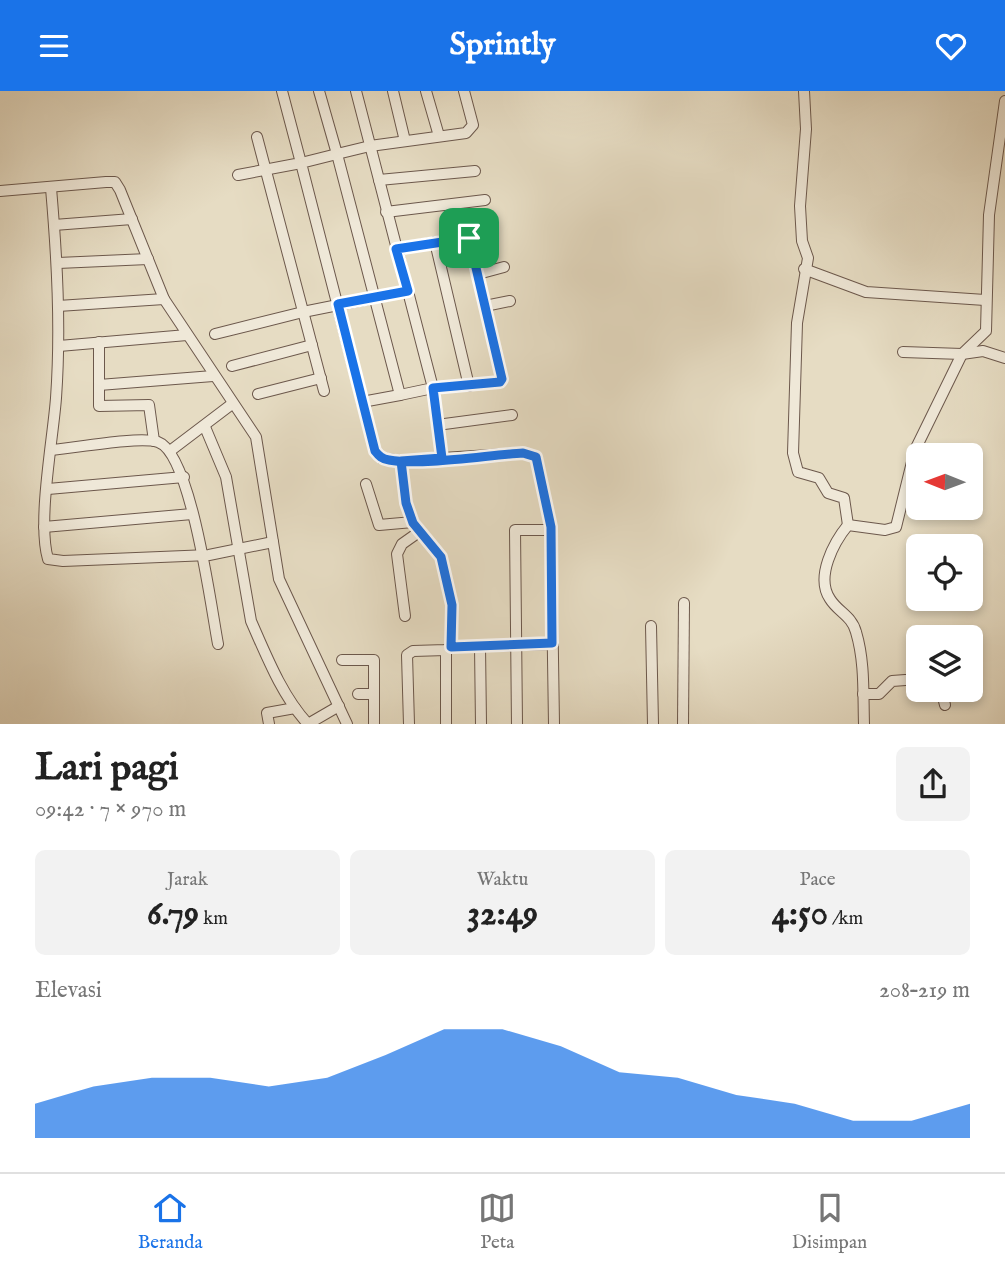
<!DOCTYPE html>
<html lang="id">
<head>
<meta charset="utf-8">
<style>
  body { margin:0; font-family:"IM FELL English",serif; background:#f2f2f2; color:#222; height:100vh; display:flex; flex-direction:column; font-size:26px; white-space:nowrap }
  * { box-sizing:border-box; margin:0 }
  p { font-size:23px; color:#767676 }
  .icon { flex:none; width:38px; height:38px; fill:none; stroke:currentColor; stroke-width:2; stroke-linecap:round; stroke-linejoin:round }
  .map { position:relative; height:633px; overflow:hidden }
  .drawer { display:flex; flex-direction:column; background:#fff; flex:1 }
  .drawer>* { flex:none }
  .needle { width:46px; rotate:271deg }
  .buttons { position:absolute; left:906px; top:352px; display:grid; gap:14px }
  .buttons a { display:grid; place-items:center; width:77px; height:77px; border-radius:10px; background:#fff; box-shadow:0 4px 10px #0003; font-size:35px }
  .pin { position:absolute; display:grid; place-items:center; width:60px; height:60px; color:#fff; margin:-30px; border-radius:14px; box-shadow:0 4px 10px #0006 }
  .round { display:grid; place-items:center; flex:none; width:74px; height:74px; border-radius:10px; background:#f2f2f2 }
  .summary { display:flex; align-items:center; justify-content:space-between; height:119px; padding:0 35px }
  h1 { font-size:38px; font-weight:700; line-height:52px }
  .figures { display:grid; grid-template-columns:repeat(3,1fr); gap:10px; height:119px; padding:7px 35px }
  .figures div { display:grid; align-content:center; border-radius:10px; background:#f2f2f2; text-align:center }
  .figures b { font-size:35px; font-weight:700 }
  .figures small { font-size:19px; font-weight:400 }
  .figures p { font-size:19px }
  .chart { height:196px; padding:14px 35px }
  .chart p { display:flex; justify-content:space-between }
  .chart svg { width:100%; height:126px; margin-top:7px; fill:#1a73e8; opacity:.7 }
  header { display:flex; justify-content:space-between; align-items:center; height:91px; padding:0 35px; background:#1a73e8; color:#fff; font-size:32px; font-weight:700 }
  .tab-bar { display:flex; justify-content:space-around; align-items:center; height:98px; border-top:2px solid #e0e0e0; background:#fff; font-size:19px; color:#767676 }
  .tab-bar a { display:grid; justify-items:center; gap:4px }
  .tab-bar .selected { color:#1a73e8 }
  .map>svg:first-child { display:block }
</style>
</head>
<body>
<header><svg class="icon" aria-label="menu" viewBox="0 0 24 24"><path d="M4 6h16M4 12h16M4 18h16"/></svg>Sprintly<svg class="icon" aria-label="heart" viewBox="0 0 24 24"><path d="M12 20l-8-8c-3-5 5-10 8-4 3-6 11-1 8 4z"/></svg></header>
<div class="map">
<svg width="1005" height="633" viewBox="0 0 1005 633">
  <rect width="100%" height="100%" fill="#e6dcc3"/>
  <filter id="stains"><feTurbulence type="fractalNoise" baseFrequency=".00286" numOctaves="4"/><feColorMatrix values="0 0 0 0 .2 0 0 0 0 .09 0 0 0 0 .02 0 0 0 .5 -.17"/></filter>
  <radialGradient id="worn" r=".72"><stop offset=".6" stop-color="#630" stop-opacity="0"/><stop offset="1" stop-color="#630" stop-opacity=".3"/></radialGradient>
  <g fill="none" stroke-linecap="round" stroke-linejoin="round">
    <defs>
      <g id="minor">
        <polyline points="319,0 337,63 370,55 466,42 473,34 464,0"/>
        <polyline points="356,0 433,297 400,304 337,63 301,72 375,360 381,367 401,370 406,412 413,431 441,466 452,514 451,556 446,559 413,560 407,564 409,633"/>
        <polyline points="393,0 405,50"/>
        <polyline points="426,0 439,45"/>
        <polyline points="804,0 806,38 800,115 802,150 808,167 797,232 793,362 798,381 819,387 828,402 844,407 848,434"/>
        <polyline points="257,46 324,300"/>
        <polyline points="238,84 301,72 282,0"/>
        <polyline points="379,89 475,80"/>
        <path d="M51,97C57,167 61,237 56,307C53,348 37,431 48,468L63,470L209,464L273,451"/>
        <polyline points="0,100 106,91 115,91 120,99 164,208 256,346 279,488 347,633"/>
        <polyline points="386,121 485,109"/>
        <polyline points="54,134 132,128"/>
        <polyline points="469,147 502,288 500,291 433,297 442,367 523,362 536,366 551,436 554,633"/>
        <polyline points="435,151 469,295"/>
        <polyline points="396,158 493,142"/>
        <polyline points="58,172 148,168"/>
        <polyline points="804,178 866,201 985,209"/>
        <polyline points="478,183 504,176"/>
        <polyline points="58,215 164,208"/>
        <polyline points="485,215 510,210"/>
        <polyline points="215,243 303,221 408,200"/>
        <polyline points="99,251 99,315 149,314 154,350"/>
        <polyline points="59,255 187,244"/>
        <polyline points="903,261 962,263 983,260 1005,267"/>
        <polyline points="232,275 312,254"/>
        <polyline points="99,294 213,285"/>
        <polyline points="258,303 321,287"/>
        <polyline points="362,311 400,304"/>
        <polyline points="437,334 512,324"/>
        <path d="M205,336L226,386L251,530C266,564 282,605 308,633L339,615"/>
        <path d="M51,359C75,357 139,345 158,351C191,362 211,516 218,553"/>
        <polyline points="170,360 232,313"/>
        <polyline points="401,370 442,367"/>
        <polyline points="366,393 379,434 413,431"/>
        <polyline points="48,398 184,386"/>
        <polyline points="848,434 885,439 896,436 915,359 962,263 986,240 989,124 1005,10"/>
        <path d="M848,434C834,451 815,486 830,508C838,521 852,525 856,541C865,571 863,603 864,633"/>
        <polyline points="44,436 192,423"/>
        <polyline points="405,525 397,463 402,453 419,441"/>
        <polyline points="651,535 653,633"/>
        <polyline points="480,555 481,633"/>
        <polyline points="451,556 553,553"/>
        <polyline points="342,569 374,569 374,603"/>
        <polyline points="941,598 945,614"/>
        <polyline points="358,603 374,603 374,633"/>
        <polyline points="863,603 879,603 892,590 919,588"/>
        <polyline points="269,633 267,622 295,617"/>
        <polyline points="446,633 446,559"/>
        <polyline points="517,633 515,439 551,439"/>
        <polyline points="683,633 684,512"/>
      </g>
    </defs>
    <use href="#minor" stroke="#6c584c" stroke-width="12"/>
    <use href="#minor" stroke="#efe8d8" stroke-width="10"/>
  </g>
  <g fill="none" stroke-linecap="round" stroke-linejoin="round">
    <defs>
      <path id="route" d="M469,147L502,288L500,291L433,297L442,367L401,370L406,412L413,432L441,466L452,514L451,556L552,552L551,436L536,366L523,362C488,364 421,375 389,369C382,368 379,365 375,360L338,213L408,200L396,158L469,147"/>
    </defs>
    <use href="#route" stroke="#fff" stroke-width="14"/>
    <use href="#route" stroke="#1a73e8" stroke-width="9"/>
  </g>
  <rect width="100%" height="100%" filter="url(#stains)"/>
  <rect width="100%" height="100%" fill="url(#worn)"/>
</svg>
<div class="buttons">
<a><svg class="needle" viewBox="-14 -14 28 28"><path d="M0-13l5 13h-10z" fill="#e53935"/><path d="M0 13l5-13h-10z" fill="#767676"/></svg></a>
<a><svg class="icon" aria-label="locate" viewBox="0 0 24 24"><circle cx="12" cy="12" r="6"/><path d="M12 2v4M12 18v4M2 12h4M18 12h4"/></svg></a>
<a><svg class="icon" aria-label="layers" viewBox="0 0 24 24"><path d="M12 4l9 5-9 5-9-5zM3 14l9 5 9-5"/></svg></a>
</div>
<div class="pin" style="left:469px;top:147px;background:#1e9e55"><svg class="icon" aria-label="arrive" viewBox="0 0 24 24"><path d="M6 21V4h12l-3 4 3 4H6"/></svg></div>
</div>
<section class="drawer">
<div class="summary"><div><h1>Lari pagi</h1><p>09:42 · 7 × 970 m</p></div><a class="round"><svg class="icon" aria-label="share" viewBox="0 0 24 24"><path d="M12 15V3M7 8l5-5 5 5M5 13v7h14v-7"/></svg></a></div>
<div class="figures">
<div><p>Jarak</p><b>6.79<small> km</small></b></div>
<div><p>Waktu</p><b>32:49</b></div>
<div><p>Pace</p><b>4:50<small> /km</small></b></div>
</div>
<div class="chart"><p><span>Elevasi</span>208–219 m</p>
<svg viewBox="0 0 160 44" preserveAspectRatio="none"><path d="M0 44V32L10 26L20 23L30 23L40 26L50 23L60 15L70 6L80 6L90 12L100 21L110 23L120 29L130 32L140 38L150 38L160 32V44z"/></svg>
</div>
</section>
<nav class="tab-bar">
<a class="selected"><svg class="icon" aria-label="home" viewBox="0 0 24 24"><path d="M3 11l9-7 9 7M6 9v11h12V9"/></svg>Beranda</a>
<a><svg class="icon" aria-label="map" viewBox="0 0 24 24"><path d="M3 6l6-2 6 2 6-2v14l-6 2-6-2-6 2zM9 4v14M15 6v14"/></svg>Peta</a>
<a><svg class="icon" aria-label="saved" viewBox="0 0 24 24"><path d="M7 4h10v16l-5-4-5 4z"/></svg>Disimpan</a>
</nav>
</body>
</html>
